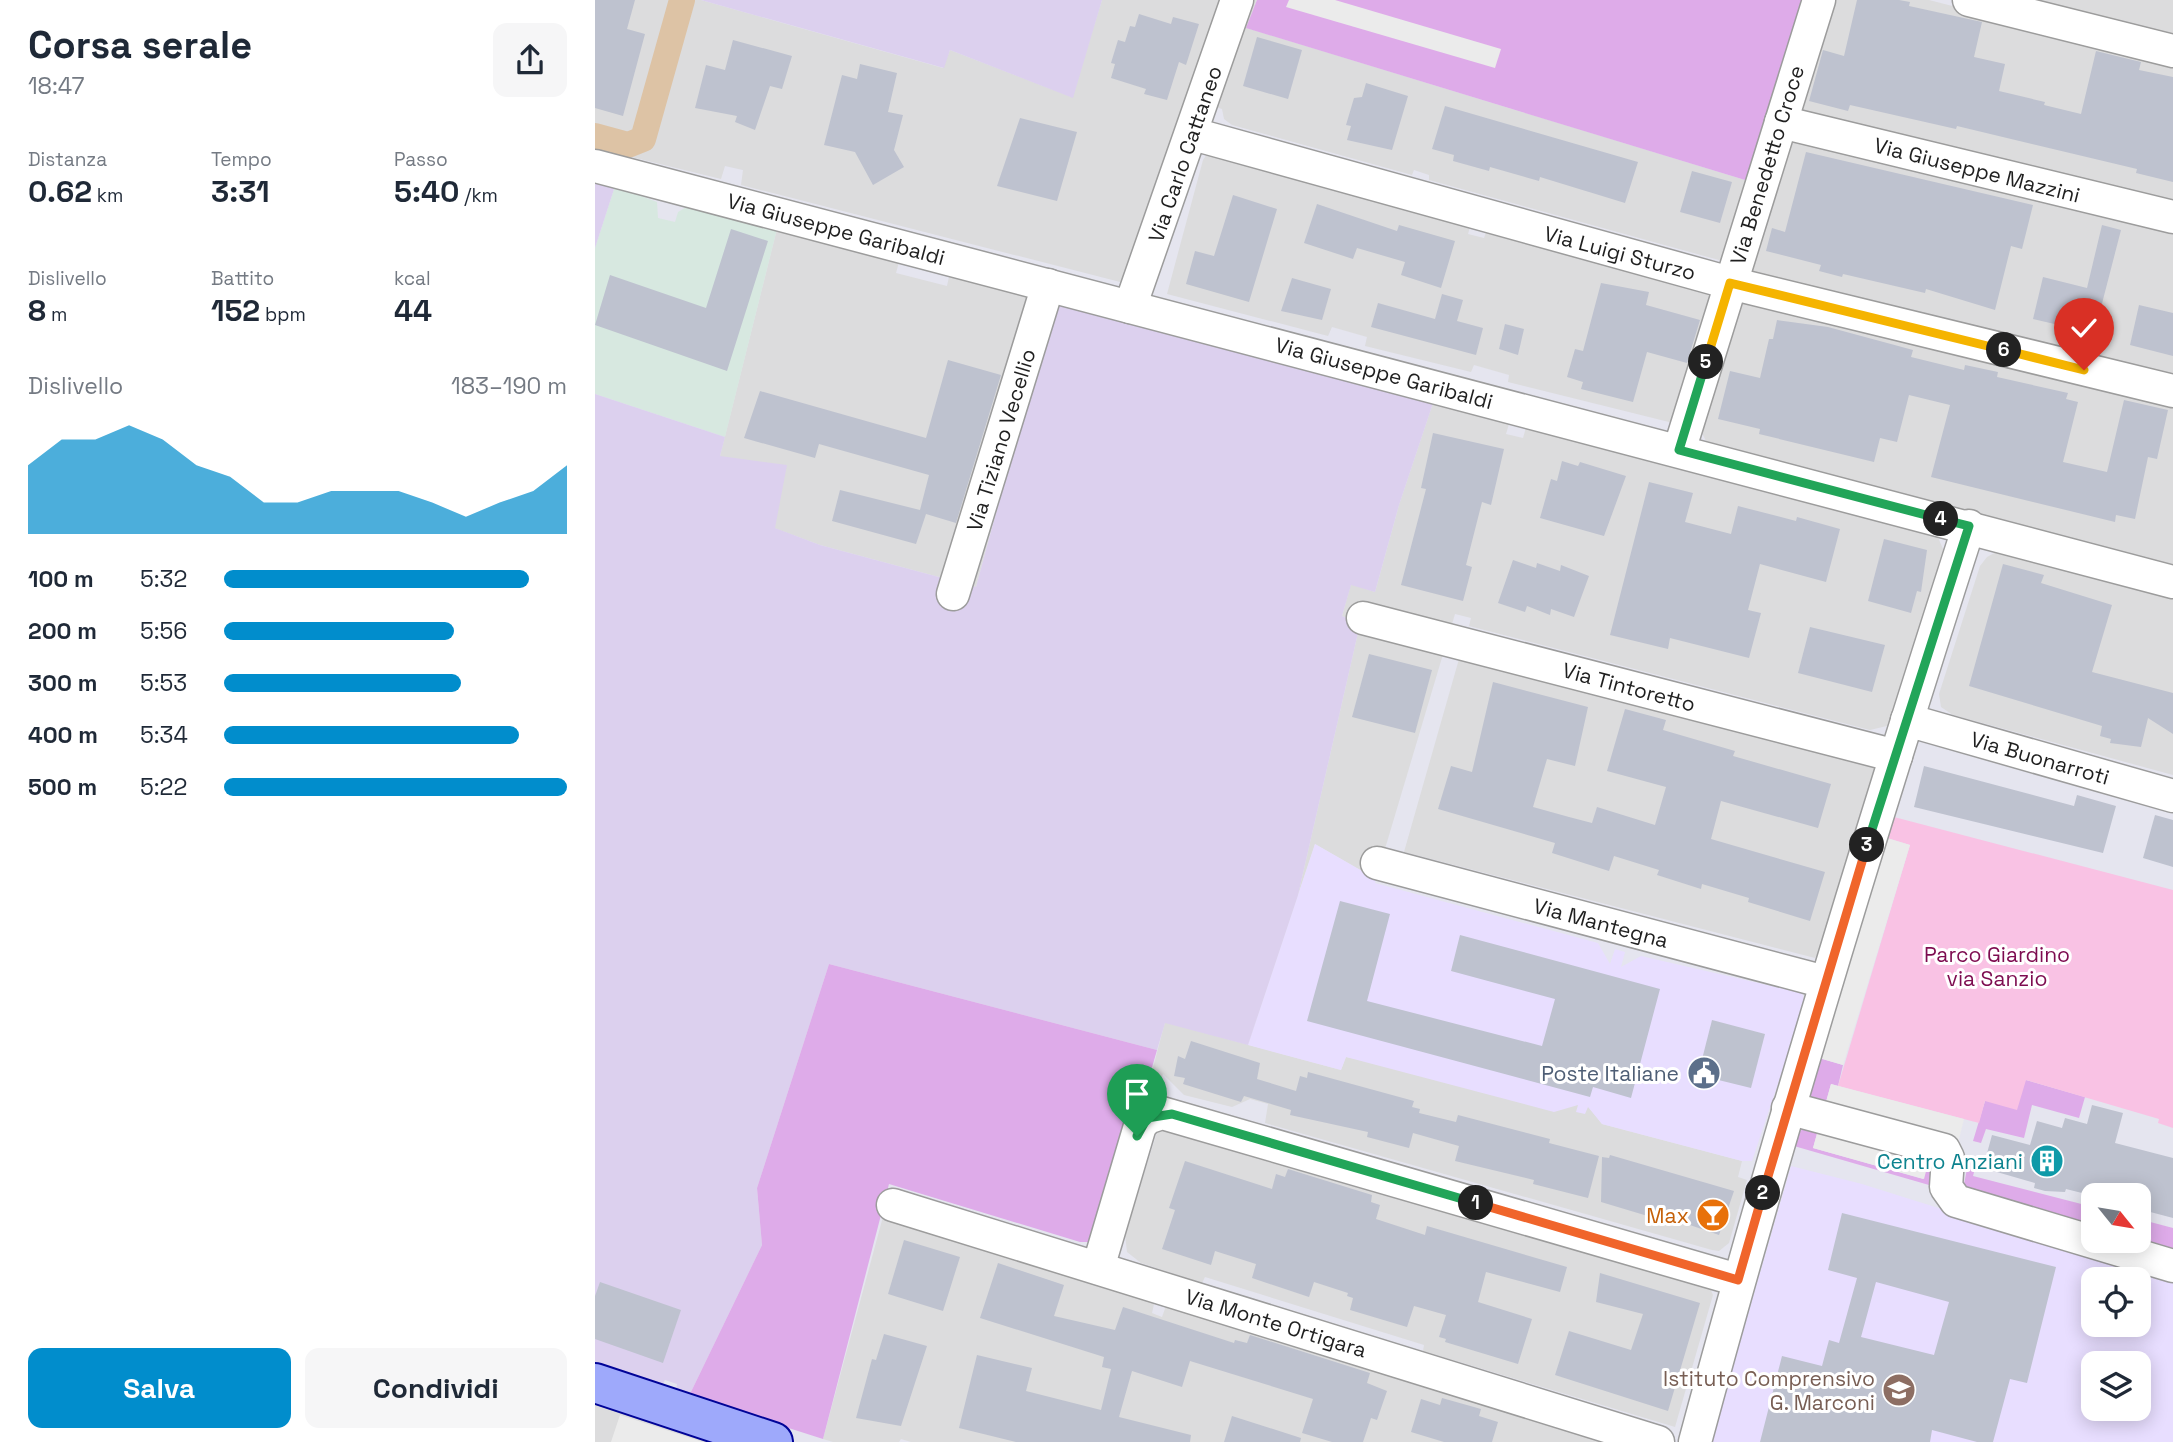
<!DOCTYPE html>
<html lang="it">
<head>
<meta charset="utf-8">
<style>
  body { margin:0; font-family:"Space Grotesk",sans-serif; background:#f6f6f7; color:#1f2937; height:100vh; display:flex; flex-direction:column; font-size:26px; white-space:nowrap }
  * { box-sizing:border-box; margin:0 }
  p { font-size:23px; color:#747a83 }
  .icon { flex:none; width:38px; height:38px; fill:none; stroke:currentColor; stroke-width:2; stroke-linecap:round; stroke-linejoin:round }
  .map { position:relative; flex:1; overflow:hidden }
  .panel { display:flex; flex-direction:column; background:#fff; width:595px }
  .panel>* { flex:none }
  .needle { width:46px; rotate:120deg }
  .tools { position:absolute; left:1486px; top:1183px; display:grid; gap:14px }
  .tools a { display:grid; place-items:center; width:70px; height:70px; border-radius:14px; background:#fff; box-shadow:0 4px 18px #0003; font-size:35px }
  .pin { position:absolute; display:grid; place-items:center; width:60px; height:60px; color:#fff; margin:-72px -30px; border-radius:50% 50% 50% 0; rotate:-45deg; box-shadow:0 0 7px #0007 }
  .pin .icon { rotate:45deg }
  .km { position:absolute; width:35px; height:35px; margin:-18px; border-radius:50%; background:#222; color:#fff; font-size:19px; line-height:35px; text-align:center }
  .round { display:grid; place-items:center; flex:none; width:74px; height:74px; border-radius:14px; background:#f6f6f7 }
  .headline { display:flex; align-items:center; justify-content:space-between; height:119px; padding:0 28px }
  h1 { font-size:38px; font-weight:700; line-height:52px }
  .figures { display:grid; grid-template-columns:repeat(3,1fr); gap:10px; height:119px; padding:7px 28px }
  .figures div { display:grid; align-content:center }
  .figures b { font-size:30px; font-weight:700 }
  .figures small { font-size:19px; font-weight:400 }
  .figures p { font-size:19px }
  .chart { height:196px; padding:14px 28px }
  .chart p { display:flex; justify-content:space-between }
  .chart svg { width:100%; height:126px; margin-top:7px; fill:#018dcc; opacity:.7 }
  .action { display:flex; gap:14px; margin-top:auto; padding:14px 28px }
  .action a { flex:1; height:80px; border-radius:14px; background:#018dcc; color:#fff; font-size:28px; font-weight:700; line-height:80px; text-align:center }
  .action a+a { background:#f6f6f7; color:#1f2937 }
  ul { padding:0 28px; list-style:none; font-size:23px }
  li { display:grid; grid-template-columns:112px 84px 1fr; align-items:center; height:52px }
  li i { height:18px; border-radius:9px; background:#018dcc }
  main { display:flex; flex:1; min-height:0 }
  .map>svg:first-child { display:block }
</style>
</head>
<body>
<main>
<section class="panel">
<div class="headline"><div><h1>Corsa serale</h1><p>18:47</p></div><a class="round"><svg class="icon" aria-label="share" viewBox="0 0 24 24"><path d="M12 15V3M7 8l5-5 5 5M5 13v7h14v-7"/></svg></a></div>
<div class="figures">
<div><p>Distanza</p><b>0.62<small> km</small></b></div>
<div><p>Tempo</p><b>3:31</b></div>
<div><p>Passo</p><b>5:40<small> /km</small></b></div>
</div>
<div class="figures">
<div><p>Dislivello</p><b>8<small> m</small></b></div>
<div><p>Battito</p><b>152<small> bpm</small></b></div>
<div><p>kcal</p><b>44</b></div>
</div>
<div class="chart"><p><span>Dislivello</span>183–190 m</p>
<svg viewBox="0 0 160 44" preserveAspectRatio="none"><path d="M0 44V20L10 11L20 11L30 6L40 11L50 20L60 24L70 33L80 33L90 29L100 29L110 29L120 33L130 38L140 33L150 29L160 20V44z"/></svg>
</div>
<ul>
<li><b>100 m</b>5:32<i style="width:89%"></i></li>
<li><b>200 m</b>5:56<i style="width:67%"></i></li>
<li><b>300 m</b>5:53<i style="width:69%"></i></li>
<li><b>400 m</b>5:34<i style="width:86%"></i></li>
<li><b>500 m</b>5:22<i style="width:100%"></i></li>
</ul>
<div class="action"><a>Salva</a><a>Condividi</a></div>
</section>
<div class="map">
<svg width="1578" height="1442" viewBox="0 0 1578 1442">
  <rect width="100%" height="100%" fill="#e5e5ef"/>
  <g fill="#dcdcdd">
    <polygon points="0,0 106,0 348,68 355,50 477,97 507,0 662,0 652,28 1160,183 1131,262 834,180 834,175 819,170 817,175 637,125 629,119 627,109 596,99 529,283 146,185 148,170 130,166 126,179 0,148"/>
    <polygon points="1237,0 1334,0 1578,63 1578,206 1207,114 1205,108"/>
    <polygon points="1438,0 1578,0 1578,37"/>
    <polygon points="1206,141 1578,231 1578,377 1160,275 1157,269 1192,145"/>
    <polygon points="614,151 878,217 873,234 889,238 895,221 1122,286 1078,423 913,382 914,375 879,365 876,372 770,346 772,337 737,327 733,336 572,294 608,160"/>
    <polygon points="183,225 304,262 301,273 352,286 354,277 398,285 458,303 381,587 225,545 179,528 125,456"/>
    <polygon points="1149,302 1578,402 1578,567 1111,441 1105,429 1144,306"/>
    <polygon points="849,401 909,417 914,424 911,434 928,438 932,424 1342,535 1351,556 1296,725 1275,730 874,626 876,618 860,614 781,879 720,844 703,895 765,624 747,616 756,584 780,592 804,505 838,403 843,405"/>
    <polygon points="1405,550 1578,595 1578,775 1358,715 1346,707 1344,694 1385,566 1392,557"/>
    <polygon points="866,652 1084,716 1278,764 1281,769 1228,944 1220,958 809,852"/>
    <polygon points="570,1022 746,1070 751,1057 993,1106 1007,1124 1147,1161 1143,1177 1152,1180 1134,1243 1124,1251 1117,1250 670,1123 673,1104 655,1099 637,1107 589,1095 568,1074 564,1086 554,1083"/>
    <polygon points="564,1126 1113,1284 1118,1295 1080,1427 828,1351 829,1345 610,1277 607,1283 546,1263 532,1252 530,1234"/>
    <polygon points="289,1213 556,1298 559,1304 557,1313 567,1317 572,1303 1040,1442 316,1442 306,1439 304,1442 238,1442 228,1439"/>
    <polygon points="0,1389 157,1442 0,1442"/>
  </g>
  <polygon fill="#d7e8e0" points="20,186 62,202 63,218 80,222 83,212 93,206 183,225 130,437 0,394 0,248"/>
  <g fill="#e8deff" fill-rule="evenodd">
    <polygon points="720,844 781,879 780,883 1003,943 1015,964 1020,949 1030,952 1026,967 1046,956 1207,993 1210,1003 1157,1161 1147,1161 1007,1124 993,1107 990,1114 981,1112 983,1105 959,1112 751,1057 746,1070 653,1045"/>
    <path d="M1196,1166L1267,1184L1372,1217L1578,1271V1442H1116ZM1498,1279H1544V1325H1498ZM1498,1363H1544V1409H1498Z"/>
  </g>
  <g fill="#dcd0ee">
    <polygon points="106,0 507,0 478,98 355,50 349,68"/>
    <polygon points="0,172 20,186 0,248"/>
    <polygon points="458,303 631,344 838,403 804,505 780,592 756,585 747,616 765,624 703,895 653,1045 570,1023 562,1050 234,964 162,1188 167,1245 94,1396 81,1391 82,1384 70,1380 66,1387 0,1364 0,394 130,437 125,456 192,465 180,528 225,545 381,587"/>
  </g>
  <g fill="#deabe9">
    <polygon points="662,0 1218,0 1160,183 651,28"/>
    <polygon points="234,964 562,1050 512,1224 495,1242 485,1242 294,1184 228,1439 94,1396 167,1245 162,1188"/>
    <polygon points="1224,1058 1248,1065 1243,1086 1236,1084 1231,1102 1217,1098 1214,1092"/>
    <polygon points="1431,1080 1490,1097 1484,1118 1437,1105 1429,1138 1391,1129 1386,1143 1378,1141 1390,1101"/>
    <polygon points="1209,1128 1223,1130 1218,1148 1328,1179 1335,1157 1341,1159 1334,1185 1199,1146 1202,1134"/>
    <polygon points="1374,1159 1382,1161 1378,1176 1498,1207 1498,1231 1368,1189"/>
    <polygon points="1544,1219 1578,1228 1578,1254 1544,1241"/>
  </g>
  <polygon fill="#f9c2e4" points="1299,817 1578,890 1578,1128 1563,1123 1564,1119 1431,1080 1422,1110 1390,1101 1384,1123 1243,1086 1315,845 1292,838"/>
  <g fill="#ebebeb">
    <polygon points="694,0 740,0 906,49 900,68 691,7"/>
    <polygon points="1292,838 1315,845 1248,1065 1224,1058"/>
    <polygon points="1236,1084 1369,1119 1360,1155 1337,1149 1329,1179 1218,1148"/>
    <polygon points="25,1415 108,1442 16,1442"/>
  </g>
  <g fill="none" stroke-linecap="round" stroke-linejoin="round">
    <polyline stroke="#ddc3a5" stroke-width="26" points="0,136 33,145 48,139 87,0"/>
  </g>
  <g fill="#bec2cf" fill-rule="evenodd">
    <polygon points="0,0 40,0 32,29 50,34 28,116 0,108"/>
    <polygon points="1262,0 1304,0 1315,2 1314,6 1387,22 1379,57 1410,64 1404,91 1450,102 1449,105 1486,114 1501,51 1546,62 1544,70 1578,77 1578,182 1541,173 1542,169 1362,126 1361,129 1255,105 1253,111 1214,101 1228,50 1249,56"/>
    <polygon points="544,14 576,24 578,17 604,24 591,65 584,62 572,100 549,94 551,89 516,78 520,64 516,63 523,40 530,42 535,26 540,27"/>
    <polygon points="662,37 707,50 693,99 648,86"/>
    <polygon points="138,40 197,56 187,89 175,86 160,130 140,122 142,116 100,108 111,65 130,70"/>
    <polygon points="265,64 302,73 293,112 308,115 299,150 309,167 278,185 260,152 229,145 247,75 262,79"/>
    <polygon points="771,83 813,96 797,150 752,140 756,126 751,125 759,98 767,97"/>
    <polygon points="850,106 1043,162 1030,203 945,177 944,181 895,167 894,171 858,161 859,155 837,149"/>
    <polygon points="425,118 482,132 462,201 402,186"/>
    <polygon points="1211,152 1438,205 1427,249 1416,246 1400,310 1331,289 1330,293 1248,274 1247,277 1224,271 1226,265 1171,251 1177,228 1190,232"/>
    <polygon points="1097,171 1137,182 1125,223 1085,212"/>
    <polygon points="638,195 682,209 654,302 591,284 600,251 619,256"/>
    <polygon points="722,204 802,231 804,225 860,241 846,288 806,275 810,262 762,248 758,259 709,243"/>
    <polygon points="1507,225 1526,230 1503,319 1488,316 1485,330 1438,319 1448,277 1492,288"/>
    <polygon points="136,229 173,241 132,371 0,325 15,275 111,308"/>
    <polygon points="697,278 736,289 727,320 686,311"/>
    <polygon points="1006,283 1054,292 1051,305 1105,320 1092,363 1052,352 1038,402 986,389 988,382 972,377 980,349 988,351"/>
    <polygon points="847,294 868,300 862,321 888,328 881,355 776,327 783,303 840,319"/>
    <polygon points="1544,305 1578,313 1578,356 1535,345"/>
    <polygon points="1182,320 1233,327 1318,350 1316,357 1369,370 1370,365 1403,372 1402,377 1473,393 1471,399 1483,402 1468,462 1512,472 1529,400 1573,410 1562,459 1553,457 1540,519 1521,515 1520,522 1336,477 1355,405 1314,395 1302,442 1285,438 1279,462 1164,434 1165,429 1123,419 1135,371 1165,378 1174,339 1178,339"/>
    <polygon points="910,324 929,329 923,355 904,349"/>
    <polygon points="353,360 406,375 361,523 331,514 321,544 237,521 245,490 325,510 334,475 224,444 220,458 149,438 165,391 331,438"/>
    <polygon points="838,433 909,449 896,505 887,502 871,565 877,567 868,601 806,585 831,489 826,488"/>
    <polygon points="967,461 983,466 985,462 1031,476 1009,536 945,518 956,479 962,481"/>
    <polygon points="1054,482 1098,493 1090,522 1136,534 1143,506 1201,521 1202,517 1245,529 1231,582 1165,564 1153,610 1166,613 1154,658 1075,638 1073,649 1015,635"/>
    <polygon points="1289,539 1332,550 1326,592 1322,591 1316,613 1273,601"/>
    <polygon points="918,560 941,568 942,563 965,571 966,565 994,576 979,617 956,609 955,615 932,606 930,612 903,603"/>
    <polygon points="1408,564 1449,575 1446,583 1517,605 1497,672 1578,693 1578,734 1553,718 1546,747 1515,743 1516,739 1505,736 1507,726 1374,686"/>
    <polygon points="1215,627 1290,645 1277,692 1203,673"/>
    <polygon points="774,654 837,670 820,733 757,717"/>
    <polygon points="898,682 993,707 980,766 952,759 938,807 974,817 997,823 1002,807 1060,825 1071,787 1012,771 1030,709 1071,720 1068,730 1140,751 1138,756 1236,784 1223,828 1126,801 1116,839 1230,872 1215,921 1153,902 1154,898 1107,884 1106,889 1062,875 1064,870 1019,856 1014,871 957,853 960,843 843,809 856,766 877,772"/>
    <polygon points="1329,766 1479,806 1482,795 1521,806 1508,853 1319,807"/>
    <polygon points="1560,815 1578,820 1578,867 1548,858"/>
    <polygon points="745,901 795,914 772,1001 947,1046 960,999 856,971 865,935 1065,989 1036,1098 998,1087 995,1097 712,1021"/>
    <polygon points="1117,1020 1170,1034 1156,1088 1103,1075"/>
    <polygon points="596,1041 665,1063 662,1079 701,1091 705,1076 712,1078 713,1072 819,1101 817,1107 825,1109 824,1113 861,1122 863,1115 955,1139 954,1143 1004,1156 993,1198 938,1184 939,1180 860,1161 864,1146 818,1133 814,1148 772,1137 773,1132 695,1115 696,1110 649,1096 646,1102 588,1084 590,1078 579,1076 583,1056 590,1059"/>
    <polygon points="1497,1105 1528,1113 1520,1143 1578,1158 1578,1218 1544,1209 1544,1195 1495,1195 1471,1189 1470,1192 1450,1191 1439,1188 1440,1183 1388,1168 1397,1135 1435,1145 1442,1121 1467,1128 1470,1118 1492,1124"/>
    <polygon points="1015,1155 1139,1191 1124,1235 1057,1212 1056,1217 1006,1202 1007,1157 1014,1158"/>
    <polygon points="590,1161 677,1189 681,1174 690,1177 693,1169 777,1195 776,1202 785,1205 781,1219 830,1235 832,1226 972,1267 965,1292 891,1272 883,1302 937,1319 923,1364 850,1342 851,1339 844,1337 851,1315 819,1306 812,1327 755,1310 758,1298 752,1296 753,1293 719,1282 714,1297 657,1278 661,1264 620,1251 616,1265 567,1249 580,1210 574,1208"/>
    <path d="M1247,1213L1461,1267L1432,1383L1415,1379L1398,1442H1382L1337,1430L1335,1442H1165L1187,1356L1227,1366L1234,1340L1244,1343L1262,1278L1233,1270ZM1281,1282L1354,1302L1339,1355L1266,1337Z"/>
    <polygon points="309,1240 365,1257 348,1311 293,1294"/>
    <polygon points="403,1263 469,1285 459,1316 520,1330 528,1307 639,1343 640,1340 652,1343 655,1335 775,1373 772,1383 792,1391 782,1420 776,1418 768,1442 737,1442 707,1433 718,1399 595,1361 587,1387 537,1371 524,1417 596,1435 595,1442 421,1442 364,1428 382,1355 437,1368 431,1391 506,1410 516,1369 507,1367 509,1357 385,1318"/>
    <polygon points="1005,1273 1105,1303 1073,1411 960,1375 974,1331 1036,1350 1048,1314 1001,1302"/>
    <polygon points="5,1282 86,1310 68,1363 0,1339 0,1296"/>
    <polygon points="289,1334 332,1346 306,1426 261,1418 277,1359 281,1360"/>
    <polygon points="847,1398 886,1409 884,1416 903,1422 897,1442 849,1442 816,1432 826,1399 845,1405"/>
    <polygon points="637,1416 706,1438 705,1442 629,1442"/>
  </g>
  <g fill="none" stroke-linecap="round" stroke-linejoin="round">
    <defs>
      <g id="minor">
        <polyline points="1374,0 1578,51"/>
        <polyline points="1186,122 1578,217"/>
        <polyline points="598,134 1135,283 1578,391"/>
        <polyline points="0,166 1578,582"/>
        <polyline points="535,307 642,0"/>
        <polyline points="1084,451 1224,0"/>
        <polyline points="358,594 453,285"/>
        <polyline points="768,618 1301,756"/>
        <polyline points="1312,720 1578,796"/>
        <polyline points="782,863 1230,982"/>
        <polyline points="1193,1108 1349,1150 1353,1158 1351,1187 1361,1201 1578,1266"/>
        <polyline points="298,1205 1063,1442"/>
        <polyline points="503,1268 545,1126 552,1118 567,1113 1143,1280"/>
        <path d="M1100,1442C1183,1134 1276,830 1374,526"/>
      </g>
      <polyline id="major" points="0,1383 178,1442"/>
    </defs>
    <use href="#minor" stroke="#9c9c9c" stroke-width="35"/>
    <use href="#major" stroke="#010498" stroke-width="42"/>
    <use href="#minor" stroke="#fff" stroke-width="32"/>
    <use href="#major" stroke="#9ea9fb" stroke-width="38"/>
  </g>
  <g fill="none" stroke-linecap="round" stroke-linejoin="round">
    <defs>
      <polyline id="split-1" points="542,1136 552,1118 577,1114 881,1203"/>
      <polyline id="split-2" points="881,1203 1143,1280 1168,1193"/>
      <polyline id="split-3" points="1168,1193 1272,845"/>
      <polyline id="split-4" points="1272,845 1374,526 1346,519"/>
      <polyline id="split-5" points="1111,362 1084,450 1346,519"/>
      <polyline id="split-6" points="1111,362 1135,283 1409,350"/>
      <polyline id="split-7" points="1409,350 1489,370"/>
    </defs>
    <use href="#split-1" stroke="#fff" stroke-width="14"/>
    <use href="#split-2" stroke="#fff" stroke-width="14"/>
    <use href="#split-3" stroke="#fff" stroke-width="14"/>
    <use href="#split-4" stroke="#fff" stroke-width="14"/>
    <use href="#split-5" stroke="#fff" stroke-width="14"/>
    <use href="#split-6" stroke="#fff" stroke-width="14"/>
    <use href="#split-7" stroke="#fff" stroke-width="14"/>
    <use href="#split-1" stroke="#22a559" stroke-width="9"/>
    <use href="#split-2" stroke="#f0652b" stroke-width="9"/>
    <use href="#split-3" stroke="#f0652b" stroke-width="9"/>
    <use href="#split-4" stroke="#22a559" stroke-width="9"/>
    <use href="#split-5" stroke="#22a559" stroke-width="9"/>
    <use href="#split-6" stroke="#f5b400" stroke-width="9"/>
    <use href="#split-7" stroke="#f5b400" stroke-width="9"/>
  </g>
  <defs>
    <symbol id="civic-disc" viewBox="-11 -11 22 22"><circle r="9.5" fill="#5c6f8a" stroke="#fff"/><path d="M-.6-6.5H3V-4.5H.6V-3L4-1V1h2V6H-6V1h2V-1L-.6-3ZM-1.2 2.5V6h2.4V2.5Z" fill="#fff"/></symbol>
    <symbol id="building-disc" viewBox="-11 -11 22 22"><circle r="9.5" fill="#0f9aa8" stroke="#fff"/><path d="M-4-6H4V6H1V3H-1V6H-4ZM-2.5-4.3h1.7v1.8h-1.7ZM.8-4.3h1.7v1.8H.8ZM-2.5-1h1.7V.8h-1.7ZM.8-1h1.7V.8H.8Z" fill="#fff"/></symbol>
    <symbol id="bar-disc" viewBox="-11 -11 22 22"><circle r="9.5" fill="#e8710a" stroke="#fff"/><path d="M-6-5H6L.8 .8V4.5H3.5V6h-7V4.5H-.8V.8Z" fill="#fff"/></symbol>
    <symbol id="school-disc" viewBox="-11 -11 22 22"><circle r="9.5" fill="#8d6e63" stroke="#fff"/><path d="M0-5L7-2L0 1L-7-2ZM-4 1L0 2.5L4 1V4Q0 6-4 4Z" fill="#fff"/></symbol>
  </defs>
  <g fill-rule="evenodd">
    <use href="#civic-disc" x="1090" y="1054" width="38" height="38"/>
    <use href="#building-disc" x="1433" y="1142" width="38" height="38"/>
    <use href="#bar-disc" x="1099" y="1196" width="38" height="38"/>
    <use href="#school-disc" x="1285" y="1371" width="38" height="38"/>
  </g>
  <g text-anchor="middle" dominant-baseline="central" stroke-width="6" stroke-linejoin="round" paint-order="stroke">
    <g font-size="21" fill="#1f1f1f" stroke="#fff">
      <text transform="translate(590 154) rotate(-71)">Via Carlo Cattaneo</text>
      <text transform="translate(1172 165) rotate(-73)">Via Benedetto Croce</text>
      <text transform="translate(1382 170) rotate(14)">Via Giuseppe Mazzini</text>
      <text transform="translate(241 229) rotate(15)">Via Giuseppe Garibaldi</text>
      <text transform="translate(1025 253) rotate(15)">Via Luigi Sturzo</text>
      <text transform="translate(789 373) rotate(15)">Via Giuseppe Garibaldi</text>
      <text transform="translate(406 440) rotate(-73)">Via Tiziano Vecellio</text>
      <text transform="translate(1034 687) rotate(15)">Via Tintoretto</text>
      <text transform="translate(1445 758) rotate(16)">Via Buonarroti</text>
      <text transform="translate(1006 923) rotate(15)">Via Mantegna</text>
      <text transform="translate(681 1323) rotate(17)">Via Monte Ortigara</text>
    </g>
    <g font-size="21" fill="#7d0c50" stroke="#fff">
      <text x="1402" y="954">Parco Giardino<tspan x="1402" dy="24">via Sanzio</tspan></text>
    </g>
    <g font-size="21" fill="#4e5e75" stroke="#fff" text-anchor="end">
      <text x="1084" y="1073">Poste Italiane</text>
    </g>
    <g font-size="21" fill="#0d838f" stroke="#fff" text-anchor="end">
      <text x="1428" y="1161">Centro Anziani</text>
    </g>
    <g font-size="21" fill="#c56008" stroke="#fff" text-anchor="end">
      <text x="1094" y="1215">Max</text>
    </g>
    <g font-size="21" fill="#785e54" stroke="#fff" text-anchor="end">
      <text x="1280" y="1378">Istituto Comprensivo<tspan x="1280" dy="24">G. Marconi</tspan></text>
    </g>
  </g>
</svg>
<div class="tools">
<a><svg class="needle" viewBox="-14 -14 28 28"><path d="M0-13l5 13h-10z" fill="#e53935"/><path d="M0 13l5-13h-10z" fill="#747a83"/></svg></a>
<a><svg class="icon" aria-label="locate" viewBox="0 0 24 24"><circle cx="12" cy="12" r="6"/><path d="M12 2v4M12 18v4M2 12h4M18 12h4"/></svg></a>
<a><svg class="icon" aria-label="layers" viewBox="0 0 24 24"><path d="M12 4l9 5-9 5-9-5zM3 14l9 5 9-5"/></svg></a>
</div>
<div class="pin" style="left:542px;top:1136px;background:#1e9e55"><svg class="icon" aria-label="arrive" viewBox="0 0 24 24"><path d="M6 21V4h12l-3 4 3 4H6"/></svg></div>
<div class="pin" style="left:1489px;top:370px;background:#d93025"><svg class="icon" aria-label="check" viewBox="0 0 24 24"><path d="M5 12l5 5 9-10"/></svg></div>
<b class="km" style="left:881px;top:1203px">1</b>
<b class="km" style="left:1168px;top:1193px">2</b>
<b class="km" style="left:1272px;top:845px">3</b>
<b class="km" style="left:1346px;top:519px">4</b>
<b class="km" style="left:1111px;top:362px">5</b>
<b class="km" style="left:1409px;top:350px">6</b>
</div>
</main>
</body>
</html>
